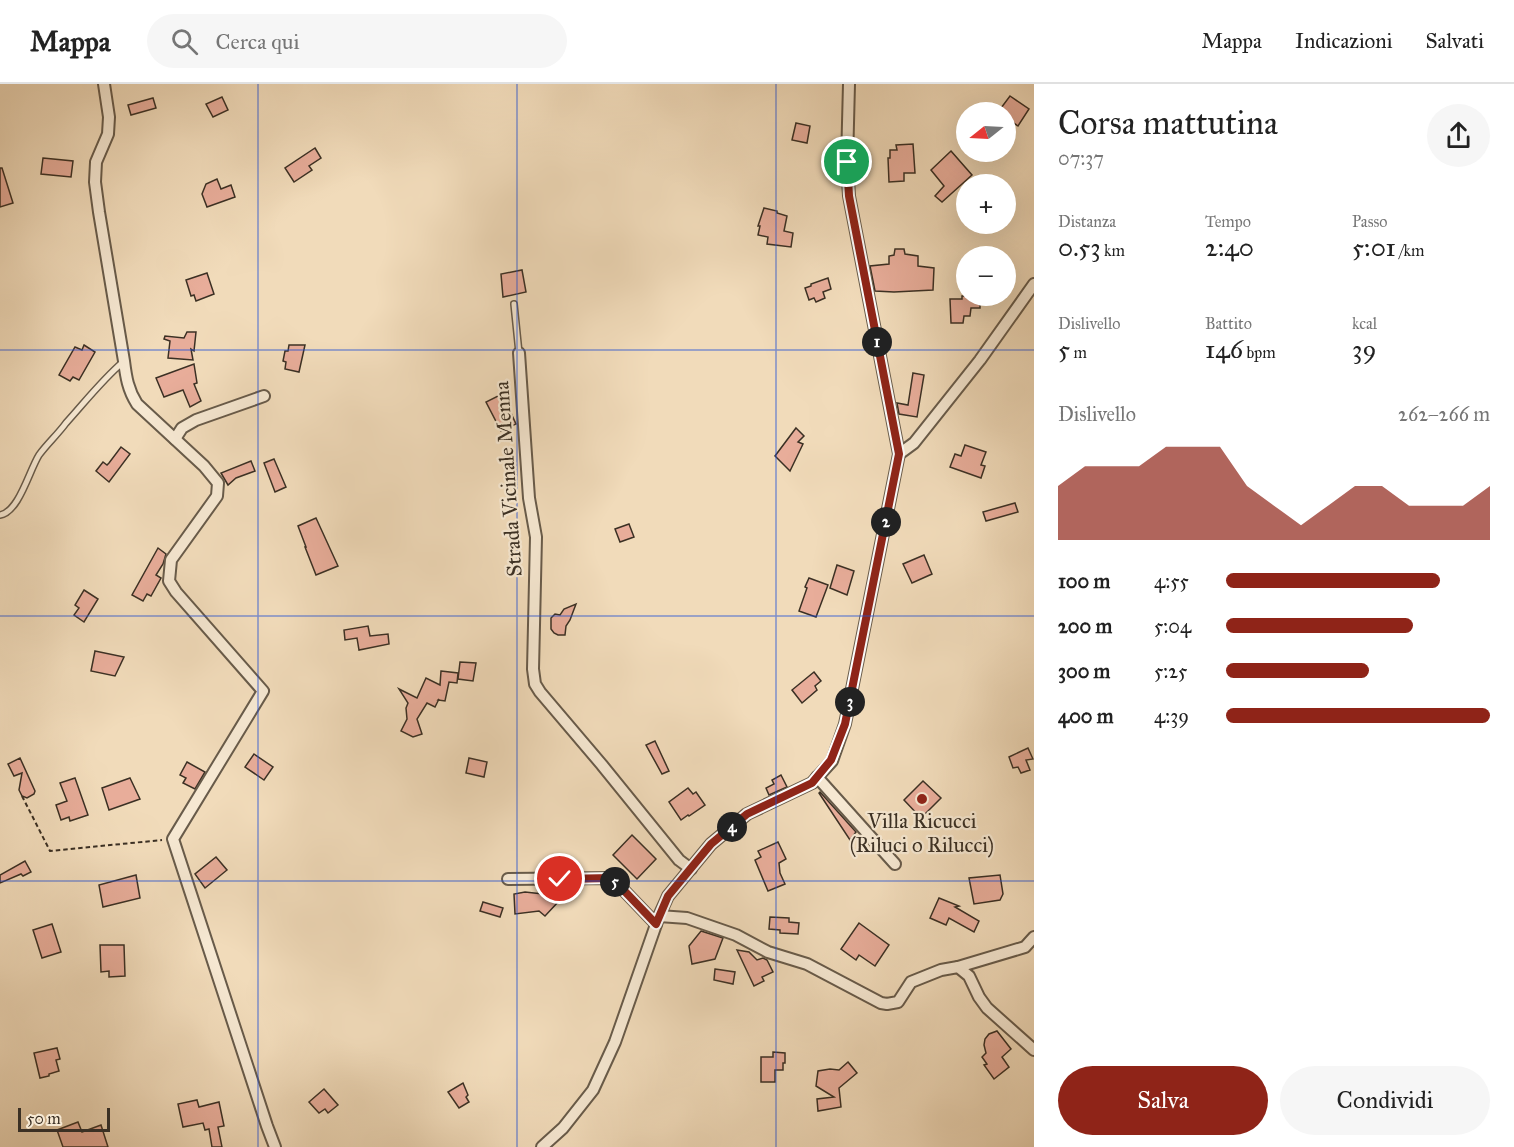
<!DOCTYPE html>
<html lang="it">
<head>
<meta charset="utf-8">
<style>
  body { margin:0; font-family:"IM FELL Great Primer",serif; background:#f6f6f6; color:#222; height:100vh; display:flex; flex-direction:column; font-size:22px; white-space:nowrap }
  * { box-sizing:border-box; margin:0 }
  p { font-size:20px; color:#767676 }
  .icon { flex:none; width:33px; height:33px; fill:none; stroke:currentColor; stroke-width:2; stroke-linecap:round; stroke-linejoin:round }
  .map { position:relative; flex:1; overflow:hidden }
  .sheet { display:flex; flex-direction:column; background:#fff; width:480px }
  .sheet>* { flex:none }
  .needle { width:39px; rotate:252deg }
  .tools { position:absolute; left:956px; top:18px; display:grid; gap:12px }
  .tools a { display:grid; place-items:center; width:60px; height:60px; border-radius:50%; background:#fff; box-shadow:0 6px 24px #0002; font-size:30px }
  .scale { position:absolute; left:18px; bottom:15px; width:92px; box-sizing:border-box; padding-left:6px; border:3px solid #3b3024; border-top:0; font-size:16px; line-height:21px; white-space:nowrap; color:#3b3024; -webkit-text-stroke:4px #f6e8d2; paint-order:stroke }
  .pin { position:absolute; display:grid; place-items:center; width:51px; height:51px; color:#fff; margin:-26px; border:3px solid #fff; border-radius:50%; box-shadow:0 2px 6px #0007 }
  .km { position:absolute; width:30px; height:30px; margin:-15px; border-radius:50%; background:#222; color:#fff; font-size:16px; line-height:30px; text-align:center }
  .round { display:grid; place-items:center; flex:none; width:63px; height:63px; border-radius:32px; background:#f6f6f6 }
  .head { display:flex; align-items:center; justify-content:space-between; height:102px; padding:0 24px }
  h1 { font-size:33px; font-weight:600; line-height:45px }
  .stats { display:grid; grid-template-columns:repeat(3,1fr); gap:9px; height:102px; padding:6px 24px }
  .stats div { display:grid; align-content:center }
  .stats b { font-size:26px; font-weight:600 }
  .stats small { font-size:16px; font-weight:400 }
  .stats p { font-size:16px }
  .chart { height:168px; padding:12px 24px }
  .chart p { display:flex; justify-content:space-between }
  .chart svg { width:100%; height:108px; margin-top:6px; fill:#8f2418; opacity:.7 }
  .action { display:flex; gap:12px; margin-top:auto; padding:12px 24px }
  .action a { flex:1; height:69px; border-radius:36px; background:#8f2418; color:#fff; font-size:24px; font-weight:600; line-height:69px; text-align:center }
  .action a+a { background:#f6f6f6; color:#222 }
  ul { padding:0 24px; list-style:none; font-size:20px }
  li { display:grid; grid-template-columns:96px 72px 1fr; align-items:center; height:45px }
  li i { height:15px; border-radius:8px; background:#8f2418 }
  header { display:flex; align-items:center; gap:36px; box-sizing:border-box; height:84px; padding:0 30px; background:#fff; border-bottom:2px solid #e0e0e0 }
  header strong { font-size:28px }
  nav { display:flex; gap:33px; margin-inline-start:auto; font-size:21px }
  .search { width:420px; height:54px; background:#f6f6f6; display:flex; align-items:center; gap:15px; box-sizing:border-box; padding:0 21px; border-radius:33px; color:#767676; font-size:22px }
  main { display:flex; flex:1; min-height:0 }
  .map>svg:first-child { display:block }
</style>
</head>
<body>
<header>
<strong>Mappa</strong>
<div class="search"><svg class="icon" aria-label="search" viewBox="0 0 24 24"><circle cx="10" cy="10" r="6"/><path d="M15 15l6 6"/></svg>Cerca qui</div>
<nav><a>Mappa</a><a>Indicazioni</a><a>Salvati</a></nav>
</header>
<main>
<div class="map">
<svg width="1034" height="1063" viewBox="0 0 1034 1063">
  <rect width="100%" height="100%" fill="#f1dbba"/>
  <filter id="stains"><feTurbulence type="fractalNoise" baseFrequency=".00333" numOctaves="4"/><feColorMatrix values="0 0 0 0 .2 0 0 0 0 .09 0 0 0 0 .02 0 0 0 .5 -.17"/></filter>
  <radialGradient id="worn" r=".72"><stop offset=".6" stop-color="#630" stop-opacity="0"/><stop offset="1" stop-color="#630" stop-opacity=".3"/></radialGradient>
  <g fill="#e8ad9a" stroke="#3b3024" stroke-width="1.5">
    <polygon points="1010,12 1029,25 1018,42 1005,33 1005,28 998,28"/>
    <polygon points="222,13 228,26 213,33 206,20"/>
    <polygon points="153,14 156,24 131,31 128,21"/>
    <polygon points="796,39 810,42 807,59 792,56"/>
    <polygon points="913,60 915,89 904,89 904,97 889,98 888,74 890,74 890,66 897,66 896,61"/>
    <polygon points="315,64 321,74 309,82 312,86 294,98 285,84"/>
    <polygon points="951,67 972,91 942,118 935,112 944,102 931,86"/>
    <polygon points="43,74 73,77 71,93 41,90"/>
    <polygon points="0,84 2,84 13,119 0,123"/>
    <polygon points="217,95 221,105 231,101 235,113 207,123 202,110 206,100"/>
    <polygon points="764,124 777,127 777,129 787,132 784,147 793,149 791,163 767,160 768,153 758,151 760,142 758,142"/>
    <polygon points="895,165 904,165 905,170 918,172 918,182 934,184 933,206 894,208 875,207 870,182 889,180 889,172 894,171"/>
    <polygon points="522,186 526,208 503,213 501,190"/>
    <polygon points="207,189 214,210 196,217 194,211 191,212 186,196"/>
    <polygon points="828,194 831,205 823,208 825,214 816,218 814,214 809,216 805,204 811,202 811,200"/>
    <polygon points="962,212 980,212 980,224 971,224 970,232 964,232 963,239 951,239 950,215 962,215"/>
    <polygon points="187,248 196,248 194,267 191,265 193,276 168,274 170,257 164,255 165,252 184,254"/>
    <polygon points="84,261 95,268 79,296 73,293 70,297 59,291 75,263 82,266"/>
    <polygon points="289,261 305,261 299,288 285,285 286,278 283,277 285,267 288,267"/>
    <polygon points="194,280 197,299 194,300 201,317 190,323 183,306 164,313 156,294"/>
    <polygon points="913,289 924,291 917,333 899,330 897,319 908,321"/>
    <polygon points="502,310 516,340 501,347 486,318"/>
    <polygon points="796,344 804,352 798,358 803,360 790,387 775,372"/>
    <polygon points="965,361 986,368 981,381 985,382 981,394 950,383 955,370 961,372"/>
    <polygon points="121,363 130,370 109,398 96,387 103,378 107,381 109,379"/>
    <polygon points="274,375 286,403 275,408 264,379"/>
    <polygon points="251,377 255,387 236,394 228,401 221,389"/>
    <polygon points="1015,419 1018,428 986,437 983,428"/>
    <polygon points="316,434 338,482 316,491 305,463 306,463 298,442"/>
    <polygon points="629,440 634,453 620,458 615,445"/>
    <polygon points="158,464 166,470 163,480 156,491 161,494 151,512 147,510 143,517 132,511"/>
    <polygon points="924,471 932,490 912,499 903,480"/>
    <polygon points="837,481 854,487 847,511 830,504"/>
    <polygon points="809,494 828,501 816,533 799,527 807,504 805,503"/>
    <polygon points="84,506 98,515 84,538 74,531 79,524 75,521"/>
    <polygon points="576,520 570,536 566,542 565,551 558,551 554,549 551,545 551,534 555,530 560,531 564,525"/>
    <polygon points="368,542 370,552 388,550 389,560 359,566 357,554 345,556 344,546"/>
    <polygon points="95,567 124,573 115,592 91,587"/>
    <polygon points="460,578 476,579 473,597 458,595"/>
    <polygon points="441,587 458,589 457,599 449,598 445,617 438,616 439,615 435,623 427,619 417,635 422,650 413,653 401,647 407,635 406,624 408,619 399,605 417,614 426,594 440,601"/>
    <polygon points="814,588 821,597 815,602 817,606 802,619 792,606"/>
    <polygon points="655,657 669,687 662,690 646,661"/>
    <polygon points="1028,664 1033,675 1026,676 1030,686 1021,689 1018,683 1013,684 1009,673"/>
    <polygon points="254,670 273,683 264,696 245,683"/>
    <polygon points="20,674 35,707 34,710 27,714 22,712 19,706 22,689 14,692 8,680"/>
    <polygon points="469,674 487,678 484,693 466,689"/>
    <polygon points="187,678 205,688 195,705 183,699 186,694 180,691"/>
    <polygon points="781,691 787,703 769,711 766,704 774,700 772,696"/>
    <polygon points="75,694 88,731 70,737 69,733 61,736 56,721 67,717 60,699"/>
    <polygon points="130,694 140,715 109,726 102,704"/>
    <polygon points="923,697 941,714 921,734 904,716"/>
    <polygon points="688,704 693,710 696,708 705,721 689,732 688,731 681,736 669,718"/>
    <polygon points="820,708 856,748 850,756 819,709"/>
    <polygon points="632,751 656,775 637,795 613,771"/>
    <polygon points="778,758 786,775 779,779 780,789 785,800 768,807 755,776 761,773 758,767"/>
    <polygon points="216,773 227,786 205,804 195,790"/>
    <polygon points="25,777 31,788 23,792 21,790 0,799 0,791"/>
    <polygon points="136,791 140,814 103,823 99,801"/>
    <polygon points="1000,791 1003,810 1000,816 974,820 969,794"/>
    <polygon points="525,808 543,810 550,808 559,817 545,832 539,827 515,830 514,810"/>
    <polygon points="939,814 959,822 955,823 979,837 974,848 949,834 946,841 930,834"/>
    <polygon points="483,818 503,824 500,833 480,827"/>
    <polygon points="770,833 789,834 789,838 799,839 798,850 780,849 780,846 769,845"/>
    <polygon points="859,839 889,861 875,882 859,871 856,876 841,865"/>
    <polygon points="52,840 61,868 42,874 33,846"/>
    <polygon points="701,847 723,854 715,875 692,880 689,862"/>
    <polygon points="100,861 124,861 125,892 109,893 109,887 101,888"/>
    <polygon points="737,866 749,868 757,876 763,874 767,876 773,888 762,893 764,897 754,902"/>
    <polygon points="715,885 735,888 733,900 714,896"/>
    <polygon points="997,947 1011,965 1002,973 1009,983 994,995 984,981 987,980 982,973 986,969 984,961 985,955 989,950"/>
    <polygon points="57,964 60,975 56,976 59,987 49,990 49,992 40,994 34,969"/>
    <polygon points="773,968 785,969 785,979 783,979 783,986 775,986 775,998 761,998 761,973 773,973"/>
    <polygon points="848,978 857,989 839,1004 841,1023 818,1027 817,1015 834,1013 816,1002 818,987 830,985 839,986"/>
    <polygon points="463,999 468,1011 466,1013 469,1018 459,1024 448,1008"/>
    <polygon points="324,1005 338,1021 328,1029 325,1025 319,1029 309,1018"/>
    <polygon points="197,1016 199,1023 219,1018 224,1042 218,1043 222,1063 212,1063 209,1045 205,1046 203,1039 183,1043 178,1020"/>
    <polygon points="78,1038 82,1048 101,1041 108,1063 63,1063 57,1046"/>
  </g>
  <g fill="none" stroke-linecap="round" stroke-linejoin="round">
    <defs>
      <g id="lane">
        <polyline points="514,220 519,269"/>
        <path d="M0,431C19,428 29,387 39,371C47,360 58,350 66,339C85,318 102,296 123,278"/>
      </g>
      <g id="street">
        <path d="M104,0L109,33L108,50L96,78L95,98L99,128L124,277C126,293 128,306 137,320L204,382L218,399L217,412L171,476L169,497L176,508L263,607L173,755L267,1042L275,1063"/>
        <polyline points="519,269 529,414 536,453 533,585 535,600 540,608 602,681 679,776 691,785"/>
        <polyline points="175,355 182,344 196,336 264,312"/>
        <polyline points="899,370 914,359 980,276 1034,200"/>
        <polyline points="817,693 895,780"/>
        <polyline points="508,795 612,794 656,840"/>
        <polyline points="659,832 687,834 736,851 768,868 807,880 881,919 887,920 898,918 911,898 941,886 958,883 969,892 979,913 987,924 1034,966"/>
        <polyline points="958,883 1025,863 1034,853"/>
        <polyline points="542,1063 563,1044 593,1006 615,958 659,832 668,812 711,760 747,730 812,699 832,677 845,640 899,370 849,112 847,78 849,0"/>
      </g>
    </defs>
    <use href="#lane" stroke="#685b4a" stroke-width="8"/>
    <use href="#street" stroke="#685b4a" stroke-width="14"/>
    <polyline stroke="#3b3024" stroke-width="2" stroke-dasharray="4.5 3" stroke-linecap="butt" points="22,712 50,767 162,756"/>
    <use href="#lane" stroke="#f6e8d2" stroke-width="5"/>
    <use href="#street" stroke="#f6e8d2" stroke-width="10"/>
  </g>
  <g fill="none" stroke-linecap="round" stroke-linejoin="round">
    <defs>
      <polyline id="route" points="560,795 612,794 656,840 668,812 711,760 747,730 812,699 831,676 845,640 899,370 849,112 847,78"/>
    </defs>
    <use href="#route" stroke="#fff" stroke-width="12"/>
    <use href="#route" stroke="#8f2418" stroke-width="8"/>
  </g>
  <path fill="none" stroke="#1d4ed8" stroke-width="1.5" stroke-opacity="0.55" d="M258,0V1063M517,0V1063M776,0V1063M0,266H1034M0,532H1034M0,797H1034"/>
  <circle fill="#8f2418" stroke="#f6e8d2" stroke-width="2" cx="922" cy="715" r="6"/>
  <g text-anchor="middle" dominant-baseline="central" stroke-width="4.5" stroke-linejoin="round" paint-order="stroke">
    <g font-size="21" fill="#3b3024" stroke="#f6e8d2">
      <text transform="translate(508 395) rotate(-94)">Strada Vicinale Menna</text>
    </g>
    <g font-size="21" fill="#3b3024" stroke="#f6e8d2">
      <text x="922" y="737">Villa Ricucci<tspan x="922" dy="24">(Riluci o Rilucci)</tspan></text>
    </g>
  </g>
  <rect width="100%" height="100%" filter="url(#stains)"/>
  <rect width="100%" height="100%" fill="url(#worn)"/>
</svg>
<div class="tools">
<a><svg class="needle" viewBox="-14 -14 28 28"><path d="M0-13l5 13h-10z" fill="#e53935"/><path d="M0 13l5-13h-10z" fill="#767676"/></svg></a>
<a>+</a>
<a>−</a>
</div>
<div class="scale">50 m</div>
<div class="pin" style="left:847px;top:78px;background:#1e9e55"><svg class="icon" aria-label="arrive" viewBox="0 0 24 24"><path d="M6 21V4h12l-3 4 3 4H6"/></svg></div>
<div class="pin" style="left:560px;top:795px;background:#d93025"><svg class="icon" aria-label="check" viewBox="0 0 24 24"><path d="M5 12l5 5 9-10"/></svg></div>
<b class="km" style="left:877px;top:258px">1</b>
<b class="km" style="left:886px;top:438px">2</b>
<b class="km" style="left:850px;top:618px">3</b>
<b class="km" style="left:732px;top:743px">4</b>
<b class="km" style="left:615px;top:798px">5</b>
</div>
<section class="sheet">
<div class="head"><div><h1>Corsa mattutina</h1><p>07:37</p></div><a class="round"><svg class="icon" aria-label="share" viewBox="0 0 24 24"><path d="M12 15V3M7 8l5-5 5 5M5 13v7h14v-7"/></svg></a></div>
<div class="stats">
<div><p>Distanza</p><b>0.53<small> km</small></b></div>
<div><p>Tempo</p><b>2:40</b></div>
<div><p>Passo</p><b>5:01<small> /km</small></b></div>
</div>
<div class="stats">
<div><p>Dislivello</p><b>5<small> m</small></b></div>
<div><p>Battito</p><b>146<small> bpm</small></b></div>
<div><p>kcal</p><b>39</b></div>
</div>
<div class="chart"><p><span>Dislivello</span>262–266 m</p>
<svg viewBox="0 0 160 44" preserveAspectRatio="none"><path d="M0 44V22L10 14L20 14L30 14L40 6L50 6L60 6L70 22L80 30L90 38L100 30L110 22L120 22L130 30L140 30L150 30L160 22V44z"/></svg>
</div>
<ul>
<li><b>100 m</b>4:55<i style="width:81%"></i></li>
<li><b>200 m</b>5:04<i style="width:71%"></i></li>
<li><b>300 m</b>5:25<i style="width:54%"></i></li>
<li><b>400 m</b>4:39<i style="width:100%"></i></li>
</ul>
<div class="action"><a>Salva</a><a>Condividi</a></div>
</section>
</main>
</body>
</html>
